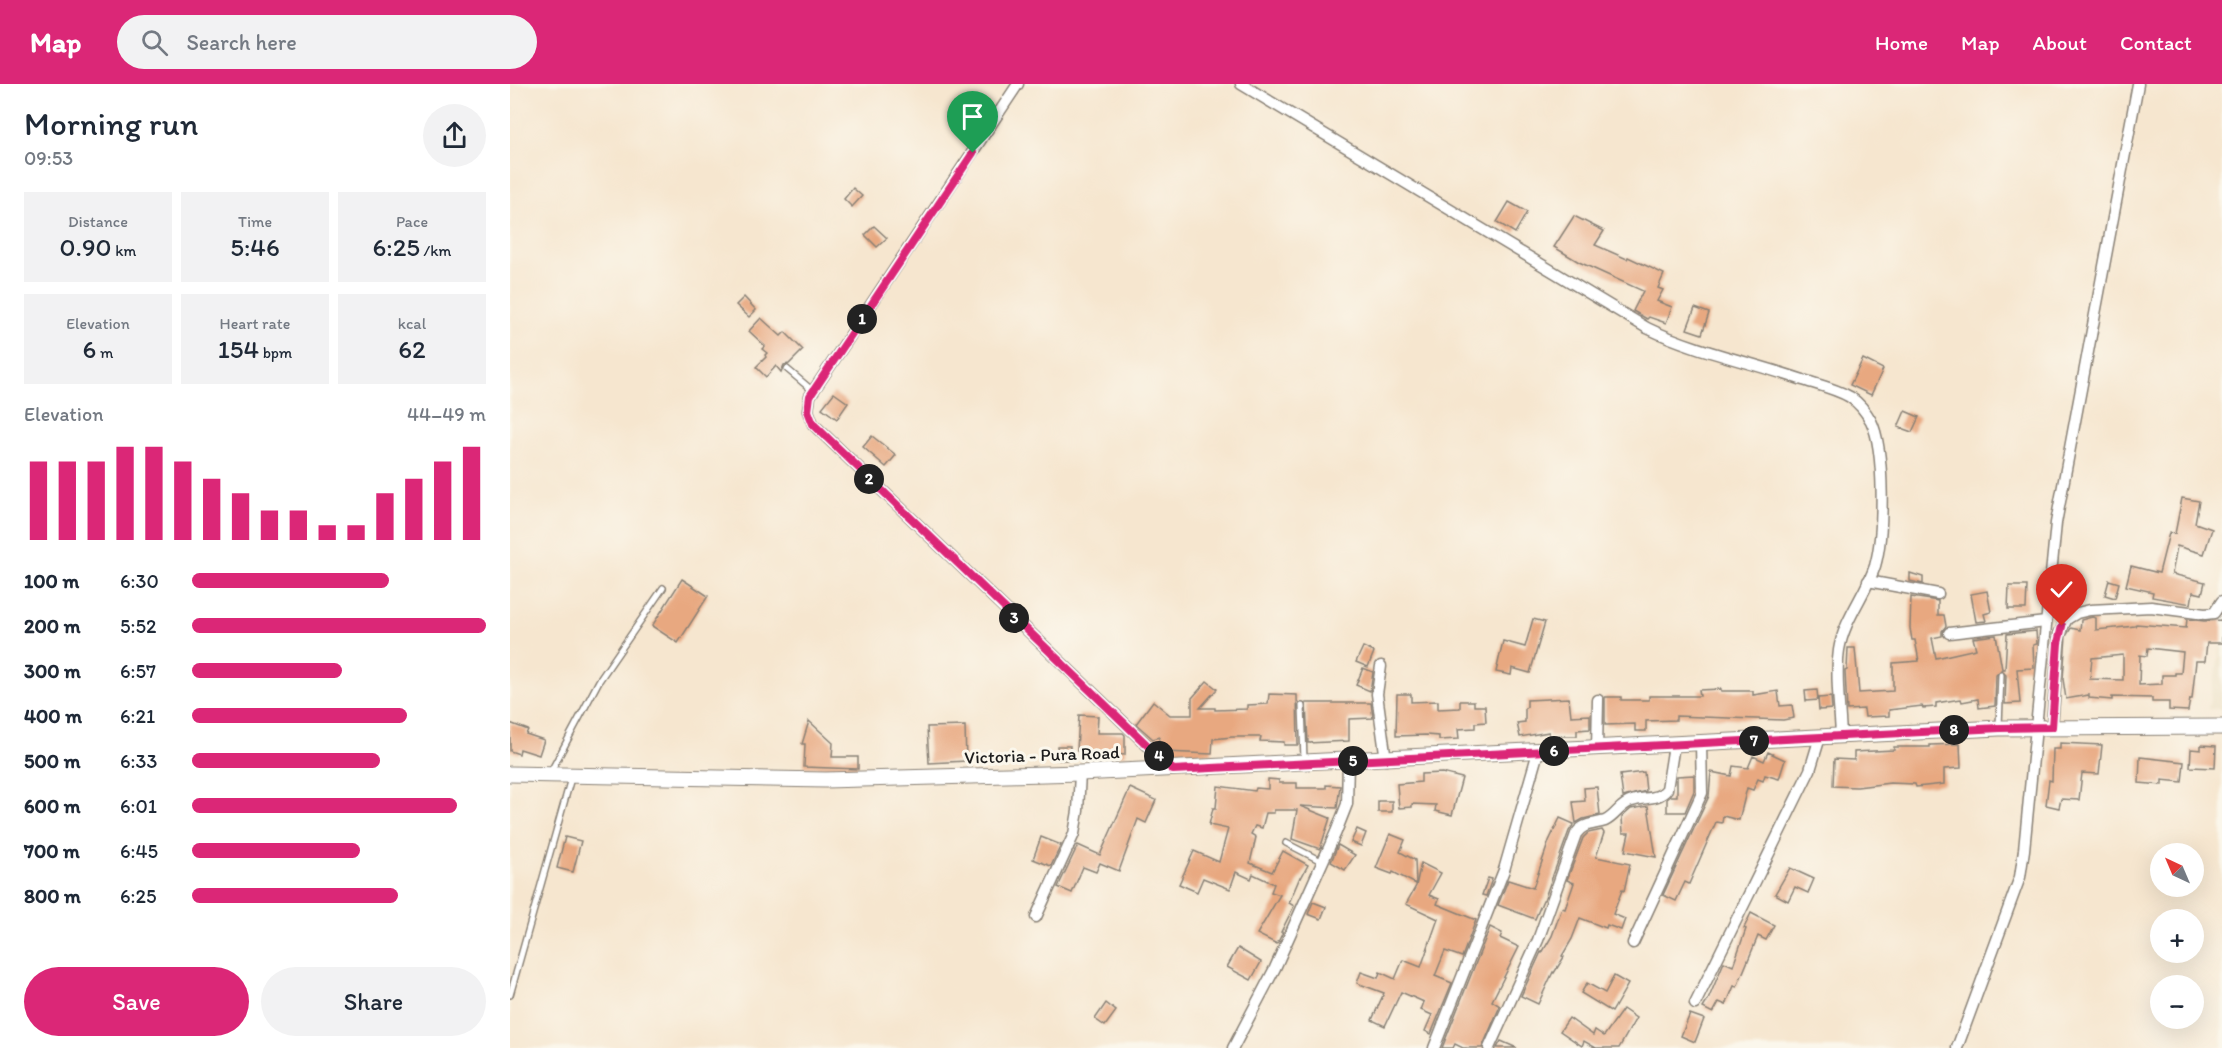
<!DOCTYPE html>
<html lang="en">
<head>
<meta charset="utf-8">
<style>
  body { margin:0; font-family:Itim,sans-serif; background:#f2f2f3; color:#1f2937; height:100vh; display:flex; flex-direction:column; font-size:22px; white-space:nowrap }
  * { box-sizing:border-box; margin:0 }
  p { font-size:20px; color:#747a83 }
  .icon { flex:none; width:33px; height:33px; fill:none; stroke:currentColor; stroke-width:2; stroke-linecap:round; stroke-linejoin:round }
  .map { position:relative; flex:1; overflow:hidden }
  .panel { display:flex; flex-direction:column; background:#fff; width:510px }
  .panel>* { flex:none }
  .needle { width:39px; rotate:316deg }
  .buttons { position:absolute; left:1640px; top:759px; display:grid; gap:12px }
  .buttons a { display:grid; place-items:center; width:54px; height:54px; border-radius:50%; background:#fff; box-shadow:0 6px 24px #0002; font-size:30px }
  .pin { position:absolute; display:grid; place-items:center; width:51px; height:51px; color:#fff; margin:-62px -26px; border-radius:50% 50% 50% 0; rotate:-45deg; box-shadow:0 0 6px #0007 }
  .pin .icon { rotate:45deg }
  .km { position:absolute; width:30px; height:30px; margin:-15px; border-radius:50%; background:#222; color:#fff; font-size:16px; line-height:30px; text-align:center }
  .round { display:grid; place-items:center; flex:none; width:63px; height:63px; border-radius:32px; background:#f2f2f3 }
  .overview { display:flex; align-items:center; justify-content:space-between; height:102px; padding:0 24px }
  h1 { font-size:33px; font-weight:600; line-height:45px }
  .stats { display:grid; grid-template-columns:repeat(3,1fr); gap:9px; height:102px; padding:6px 24px }
  .stats div { display:grid; align-content:center; border-radius:0px; background:#f2f2f3; text-align:center }
  .stats b { font-size:26px; font-weight:600 }
  .stats small { font-size:16px; font-weight:400 }
  .stats p { font-size:16px }
  .chart { height:168px; padding:12px 24px }
  .chart p { display:flex; justify-content:space-between }
  .chart svg { width:100%; height:108px; margin-top:6px; stroke:#db2777; stroke-width:6 }
  .primary-button { display:flex; gap:12px; margin-top:auto; padding:12px 24px }
  .primary-button a { flex:1; height:69px; border-radius:36px; background:#db2777; color:#fff; font-size:24px; font-weight:600; line-height:69px; text-align:center }
  .primary-button a+a { background:#f2f2f3; color:#1f2937 }
  ul { padding:0 24px; list-style:none; font-size:20px }
  li { display:grid; grid-template-columns:96px 72px 1fr; align-items:center; height:45px }
  li i { height:15px; border-radius:8px; background:#db2777 }
  header { display:flex; align-items:center; gap:36px; box-sizing:border-box; height:84px; padding:0 30px; background:#db2777; color:#fff }
  header strong { font-size:28px }
  nav { display:flex; gap:33px; margin-inline-start:auto; font-size:21px }
  .search { width:420px; height:54px; background:#f2f2f3; display:flex; align-items:center; gap:15px; box-sizing:border-box; padding:0 21px; border-radius:33px; color:#747a83; font-size:22px }
  main { display:flex; flex:1; min-height:0 }
  .map>svg:first-child { display:block }
</style>
</head>
<body>
<header>
<strong>Map</strong>
<div class="search"><svg class="icon" aria-label="search" viewBox="0 0 24 24"><circle cx="10" cy="10" r="6"/><path d="M15 15l6 6"/></svg>Search here</div>
<nav><a>Home</a><a>Map</a><a>About</a><a>Contact</a></nav>
</header>
<main>
<section class="panel">
<div class="overview"><div><h1>Morning run</h1><p>09:53</p></div><a class="round"><svg class="icon" aria-label="share" viewBox="0 0 24 24"><path d="M12 15V3M7 8l5-5 5 5M5 13v7h14v-7"/></svg></a></div>
<div class="stats">
<div><p>Distance</p><b>0.90<small> km</small></b></div>
<div><p>Time</p><b>5:46</b></div>
<div><p>Pace</p><b>6:25<small> /km</small></b></div>
</div>
<div class="stats">
<div><p>Elevation</p><b>6<small> m</small></b></div>
<div><p>Heart rate</p><b>154<small> bpm</small></b></div>
<div><p>kcal</p><b>62</b></div>
</div>
<div class="chart"><p><span>Elevation</span>44–49 m</p>
<svg viewBox="0 0 160 44" preserveAspectRatio="none"><path d="M5 44V12M15 44V12M25 44V12M35 44V6M45 44V6M55 44V12M65 44V19M75 44V25M85 44V32M95 44V32M105 44V38M115 44V38M125 44V25M135 44V19M145 44V12M155 44V6"/></svg>
</div>
<ul>
<li><b>100 m</b>6:30<i style="width:67%"></i></li>
<li><b>200 m</b>5:52<i style="width:100%"></i></li>
<li><b>300 m</b>6:57<i style="width:51%"></i></li>
<li><b>400 m</b>6:21<i style="width:73%"></i></li>
<li><b>500 m</b>6:33<i style="width:64%"></i></li>
<li><b>600 m</b>6:01<i style="width:90%"></i></li>
<li><b>700 m</b>6:45<i style="width:57%"></i></li>
<li><b>800 m</b>6:25<i style="width:70%"></i></li>
</ul>
<div class="primary-button"><a>Save</a><a>Share</a></div>
</section>
<div class="map">
<svg width="1712" height="964" viewBox="0 0 1712 964">
  <rect width="100%" height="100%" fill="#fbf7ec"/>
  <filter id="ink" filterUnits="userSpaceOnUse"><feTurbulence type="fractalNoise" baseFrequency=".0167" numOctaves="2"/><feDisplacementMap in="SourceGraphic" scale="12" xChannelSelector="R" yChannelSelector="G"/><feConvolveMatrix kernelMatrix="1 2 1 2 8 2 1 2 1" color-interpolation-filters="sRGB"/></filter>
  <filter id="wash" filterUnits="userSpaceOnUse"><feTurbulence type="fractalNoise" baseFrequency=".008" numOctaves="4" result="noise"/><feDisplacementMap in="SourceGraphic" scale="24" xChannelSelector="R" yChannelSelector="G"/><feGaussianBlur stdDeviation="1.35" result="paint"/><feColorMatrix in="noise" values="0 0 0 0 0 0 0 0 0 0 0 0 0 0 0 0 0 1.4 0 .05"/><feComposite in="paint" operator="in"/></filter>
  <g filter="url(#wash)">
    <rect width="100%" height="100%" fill="#f6e6cf"/>
    <polygon fill="#e8d9ba" points="1712,558 1712,625 1698,625"/>
    <g id="blocks">
      <g fill="#e8a880" fill-rule="evenodd">
        <polygon points="343,104 352,112 342,123 334,115"/>
        <polygon points="999,118 1017,128 1005,149 987,138"/>
        <polygon points="1064,132 1094,147 1085,161 1117,175 1118,173 1154,190 1148,204 1153,206 1147,217 1162,223 1156,239 1139,233 1137,235 1123,227 1133,207 1069,178 1044,163"/>
        <polygon points="364,142 377,154 367,163 355,151"/>
        <polygon points="234,213 246,226 239,233 226,221"/>
        <polygon points="1185,224 1199,229 1192,250 1177,245"/>
        <polygon points="251,234 271,252 275,248 293,266 279,280 274,281 271,288 266,282 256,293 246,283 256,273 255,271 257,269 252,265 255,262 239,247"/>
        <polygon points="1353,275 1373,285 1361,311 1340,301"/>
        <polygon points="324,309 338,319 327,335 312,324"/>
        <polygon points="1395,327 1409,333 1402,348 1388,343"/>
        <polygon points="362,352 386,371 376,383 353,363"/>
        <polygon points="1672,414 1689,417 1685,439 1702,445 1694,470 1667,462 1662,490 1695,498 1692,510 1683,508 1681,520 1642,513 1643,508 1616,502 1621,482 1649,489 1659,449 1665,450"/>
        <polygon points="1400,489 1413,493 1413,500 1400,497"/>
        <polygon points="172,495 198,512 168,559 142,542"/>
        <polygon points="1599,496 1609,499 1605,514 1595,511"/>
        <polygon points="1499,502 1517,502 1516,525 1498,525"/>
        <polygon points="1477,507 1481,528 1474,530 1476,537 1466,538 1461,510"/>
        <polygon points="1401,513 1428,517 1428,531 1434,531 1436,542 1432,547 1432,552 1422,554 1426,574 1466,565 1463,554 1486,551 1492,585 1495,585 1497,550 1526,547 1527,560 1523,561 1524,584 1507,585 1510,619 1495,620 1496,591 1491,586 1486,591 1485,622 1469,624 1468,615 1452,618 1451,615 1426,619 1426,623 1413,624 1412,622 1379,626 1379,632 1355,633 1354,625 1337,626 1335,587 1337,586 1338,564 1345,564 1349,609 1383,607 1383,579 1409,577 1405,556 1402,556 1400,544"/>
        <path d="M1582,533L1586,534V546L1625,542L1626,540L1676,544L1677,535L1694,537L1712,536V559H1697L1695,577H1686L1682,615H1680L1678,627L1659,626V618H1642V614L1602,613V616L1579,614V611L1556,615L1553,595L1556,552L1561,544L1570,546L1571,536ZM1638,564L1673,568L1671,589H1665V591H1652V600L1629,601L1630,571L1637,572ZM1613,571V596L1580,595L1582,574Z"/>
        <polygon points="1023,535 1035,538 1020,589 1002,584 1001,591 986,588 993,557 1015,563"/>
        <polygon points="853,563 864,568 858,583 846,578"/>
        <polygon points="853,584 863,588 860,607 846,601"/>
        <polygon points="697,597 707,605 690,624 705,624 705,626 737,625 737,621 758,620 759,610 787,611 788,661 774,661 774,658 750,657 751,653 722,653 703,655 702,670 655,668 649,662 649,653 643,655 626,640 643,617 660,631 682,631 682,614"/>
        <polygon points="1211,605 1211,607 1243,607 1243,611 1268,607 1270,622 1282,621 1284,634 1273,636 1166,632 1166,636 1136,637 1136,647 1125,647 1125,640 1095,641 1095,613 1111,613 1111,616 1139,616 1139,612 1190,612 1189,606"/>
        <polygon points="1307,606 1308,616 1296,617 1295,607"/>
        <polygon points="887,610 901,610 901,618 928,617 928,625 950,624 950,617 964,617 964,622 975,622 976,638 965,639 965,644 948,645 949,655 929,656 929,652 916,651 886,652"/>
        <polygon points="1321,613 1322,625 1309,626 1308,614"/>
        <polygon points="1059,614 1061,632 1080,631 1080,645 1067,646 1067,652 1039,652 1039,648 1010,653 1007,639 1015,638 1015,624 1017,623 1017,616"/>
        <polygon points="796,619 861,619 863,634 839,635 839,657 798,659"/>
        <polygon points="569,631 588,632 587,649 613,649 615,651 615,671 567,667"/>
        <polygon points="299,637 323,659 322,673 348,673 348,685 294,683 295,660 292,660"/>
        <polygon points="0,639 18,646 16,650 34,656 29,671 10,665 9,670 0,667"/>
        <polygon points="455,642 456,677 419,679 417,643"/>
        <polygon points="1550,659 1592,661 1589,690 1572,689 1569,716 1551,715 1549,724 1536,721 1539,696 1542,697 1543,665 1550,665"/>
        <polygon points="1450,660 1451,684 1434,685 1434,700 1406,703 1405,700 1380,699 1347,703 1323,702 1324,675 1344,676 1344,668 1384,666 1384,663 1420,663 1420,661"/>
        <polygon points="1691,661 1706,662 1705,684 1680,683 1681,665 1691,666"/>
        <polygon points="547,662 560,662 559,676 547,676"/>
        <polygon points="1258,668 1275,676 1269,695 1255,691 1253,697 1248,695 1243,706 1237,704 1229,736 1213,732 1212,739 1206,738 1179,800 1175,798 1166,817 1153,811 1199,712 1201,688 1221,692 1223,682 1238,684 1243,672 1254,677"/>
        <polygon points="1630,673 1674,678 1672,698 1652,696 1652,701 1629,699"/>
        <polygon points="1134,688 1136,707 1113,713 1110,691"/>
        <polygon points="932,689 952,694 942,731 925,727 926,721 902,720 902,723 889,724 887,700 911,698 911,690"/>
        <polygon points="1184,691 1184,707 1175,728 1157,728 1157,715 1161,712 1167,712 1167,692"/>
        <polygon points="758,695 769,696 769,699 787,699 787,704 816,704 816,701 830,702 827,724 790,722 820,734 810,765 782,755 787,726 764,726 764,729 756,729 752,744 745,742 741,750 746,753 740,779 762,788 773,767 798,781 791,794 790,793 779,819 784,822 771,848 773,848 767,860 747,850 770,811 761,808 764,800 743,790 741,795 726,788 720,805 693,794 687,808 669,800 684,767 709,778 718,745 699,741 703,724 706,724 708,702 745,707 746,704 758,705"/>
        <polygon points="1087,703 1090,731 1073,735 1066,739 1063,718 1075,717 1074,704"/>
        <polygon points="620,704 646,716 636,739 628,735 609,787 590,779 586,788 573,783 562,809 548,803 568,761 590,771"/>
        <rect x="868" y="717" width="14" height="11"/>
        <polygon points="1138,722 1146,773 1115,767 1119,749 1113,749 1112,733 1121,725"/>
        <polygon points="1050,734 1064,740 1059,747 1034,816 1033,816 1025,835 988,821 998,796 1023,804 1039,757"/>
        <polygon points="847,745 856,749 851,762 841,758"/>
        <polygon points="1092,746 1094,749 1086,773 1120,780 1114,807 1112,806 1103,830 1115,835 1111,846 1097,841 1096,844 1070,834 1062,855 1052,872 1054,873 1044,889 1043,888 1028,920 1011,912 1031,868 1032,869 1042,852 1052,824 1055,825 1064,799 1057,796 1073,754 1078,749"/>
        <polygon points="880,750 895,756 890,768 905,776 906,800 883,788 882,790 866,784"/>
        <polygon points="55,753 71,757 63,788 47,784"/>
        <polygon points="531,753 551,761 541,782 523,775"/>
        <polygon points="828,761 845,771 835,786 821,778"/>
        <polygon points="911,779 931,789 919,811 929,815 927,820 966,836 952,873 935,867 925,892 942,899 921,950 915,947 922,931 911,926 914,918 891,908 875,942 862,936 874,909 847,899 851,888 868,894 870,888 885,895 893,876 911,883 928,835 896,820 906,802"/>
        <polygon points="1280,784 1304,795 1298,809 1285,803 1278,817 1265,810"/>
        <polygon points="978,794 982,795 976,812 972,811"/>
        <polygon points="803,818 816,823 811,835 798,830"/>
        <polygon points="1241,829 1264,841 1256,856 1248,852 1227,903 1224,902 1216,921 1209,918 1203,929 1193,924 1198,916 1214,878 1223,882 1236,845 1234,844"/>
        <polygon points="980,843 992,849 990,854 1009,863 982,917 990,922 972,964 953,964 945,960 943,964 932,964"/>
        <polygon points="728,864 751,878 741,896 717,883"/>
        <polygon points="1104,892 1118,900 1102,928 1071,909 1077,899 1095,909"/>
        <polygon points="596,919 606,927 595,942 585,935"/>
        <polygon points="1113,925 1126,934 1109,964 1086,964 1074,957 1072,962 1050,947 1059,934 1083,951 1085,946 1094,952"/>
        <polygon points="1180,930 1194,935 1185,958 1171,952"/>
        <polygon points="991,957 1007,964 987,964"/>
      </g>
    </g>
  </g>
  <g filter="url(#ink)">
    <use href="#blocks" fill-opacity="0" stroke="#898176" stroke-width="1.5"/>
    <g fill="none" stroke-linecap="round" stroke-linejoin="round">
      <defs>
        <g id="lane">
          <polyline points="277,285 303,307"/>
          <polyline points="792,622 794,675"/>
          <polyline points="1489,642 1491,591"/>
          <polyline points="40,689 89,597 153,504"/>
          <polyline points="776,759 813,778"/>
          <polyline points="0,911 61,694"/>
        </g>
        <g id="street">
          <polyline points="508,0 300,312 298,327 303,340 663,686"/>
          <path d="M731,0L1137,244C1187,268 1241,278 1293,296C1309,301 1326,305 1340,313C1349,319 1356,328 1361,337C1375,365 1374,451 1365,482C1356,510 1334,535 1329,566C1325,593 1330,624 1331,652"/>
          <polyline points="1358,497 1428,510"/>
          <polyline points="1439,549 1536,538"/>
          <polyline points="871,582 867,610 876,676"/>
          <polyline points="1542,643 1549,550 1557,535 1567,529 1580,526 1641,523 1695,530 1704,529 1712,517"/>
          <polyline points="1087,665 1088,616"/>
          <polyline points="526,833 564,750 568,727 570,689"/>
          <polyline points="1123,859 1192,709 1191,659"/>
          <polyline points="1185,920 1300,686 1310,653"/>
          <polyline points="723,964 765,884 826,748 837,720 838,678"/>
          <polyline points="924,964 994,786 1028,668"/>
          <path d="M979,964L1028,856L1066,750C1073,739 1083,741 1095,737C1106,732 1110,720 1122,717C1134,713 1149,716 1157,705L1164,661"/>
          <polyline points="1447,964 1510,793 1514,766 1546,439 1628,0"/>
        </g>
        <polyline id="secondary" points="0,690 316,696 570,689 1489,644 1712,643"/>
      </defs>
      <use href="#lane" stroke="#898176" stroke-width="8"/>
      <use href="#street" stroke="#898176" stroke-width="13"/>
      <use href="#secondary" stroke="#898176" stroke-width="17"/>
      <use href="#lane" stroke="#fff" stroke-width="5"/>
      <use href="#street" stroke="#fff" stroke-width="10"/>
      <use href="#secondary" stroke="#fff" stroke-width="15"/>
    </g>
  </g>
  <g fill="none" stroke-linecap="round" stroke-linejoin="round" filter="url(#ink)">
    <defs>
      <polyline id="route" points="463,69 300,312 298,327 303,340 663,686 1490,644 1542,643 1548,559 1552,542"/>
    </defs>
    <use href="#route" stroke="#fff" stroke-width="12"/>
    <use href="#route" stroke="#db2777" stroke-width="8"/>
  </g>
  <g text-anchor="middle" dominant-baseline="central" stroke-width="6" stroke-linejoin="round" paint-order="stroke">
    <g font-size="18" fill="#1c1c1c" stroke="#fbf7ec">
      <text transform="translate(532 671) rotate(-2)">Victoria - Pura Road</text>
    </g>
  </g>
</svg>
<div class="buttons">
<a><svg class="needle" viewBox="-14 -14 28 28"><path d="M0-13l5 13h-10z" fill="#e53935"/><path d="M0 13l5-13h-10z" fill="#747a83"/></svg></a>
<a>+</a>
<a>−</a>
</div>
<div class="pin" style="left:463px;top:69px;background:#1e9e55"><svg class="icon" aria-label="arrive" viewBox="0 0 24 24"><path d="M6 21V4h12l-3 4 3 4H6"/></svg></div>
<div class="pin" style="left:1552px;top:542px;background:#d93025"><svg class="icon" aria-label="check" viewBox="0 0 24 24"><path d="M5 12l5 5 9-10"/></svg></div>
<b class="km" style="left:352px;top:235px">1</b>
<b class="km" style="left:359px;top:395px">2</b>
<b class="km" style="left:504px;top:534px">3</b>
<b class="km" style="left:649px;top:672px">4</b>
<b class="km" style="left:843px;top:677px">5</b>
<b class="km" style="left:1044px;top:667px">6</b>
<b class="km" style="left:1244px;top:657px">7</b>
<b class="km" style="left:1444px;top:646px">8</b>
</div>
</main>
</body>
</html>
